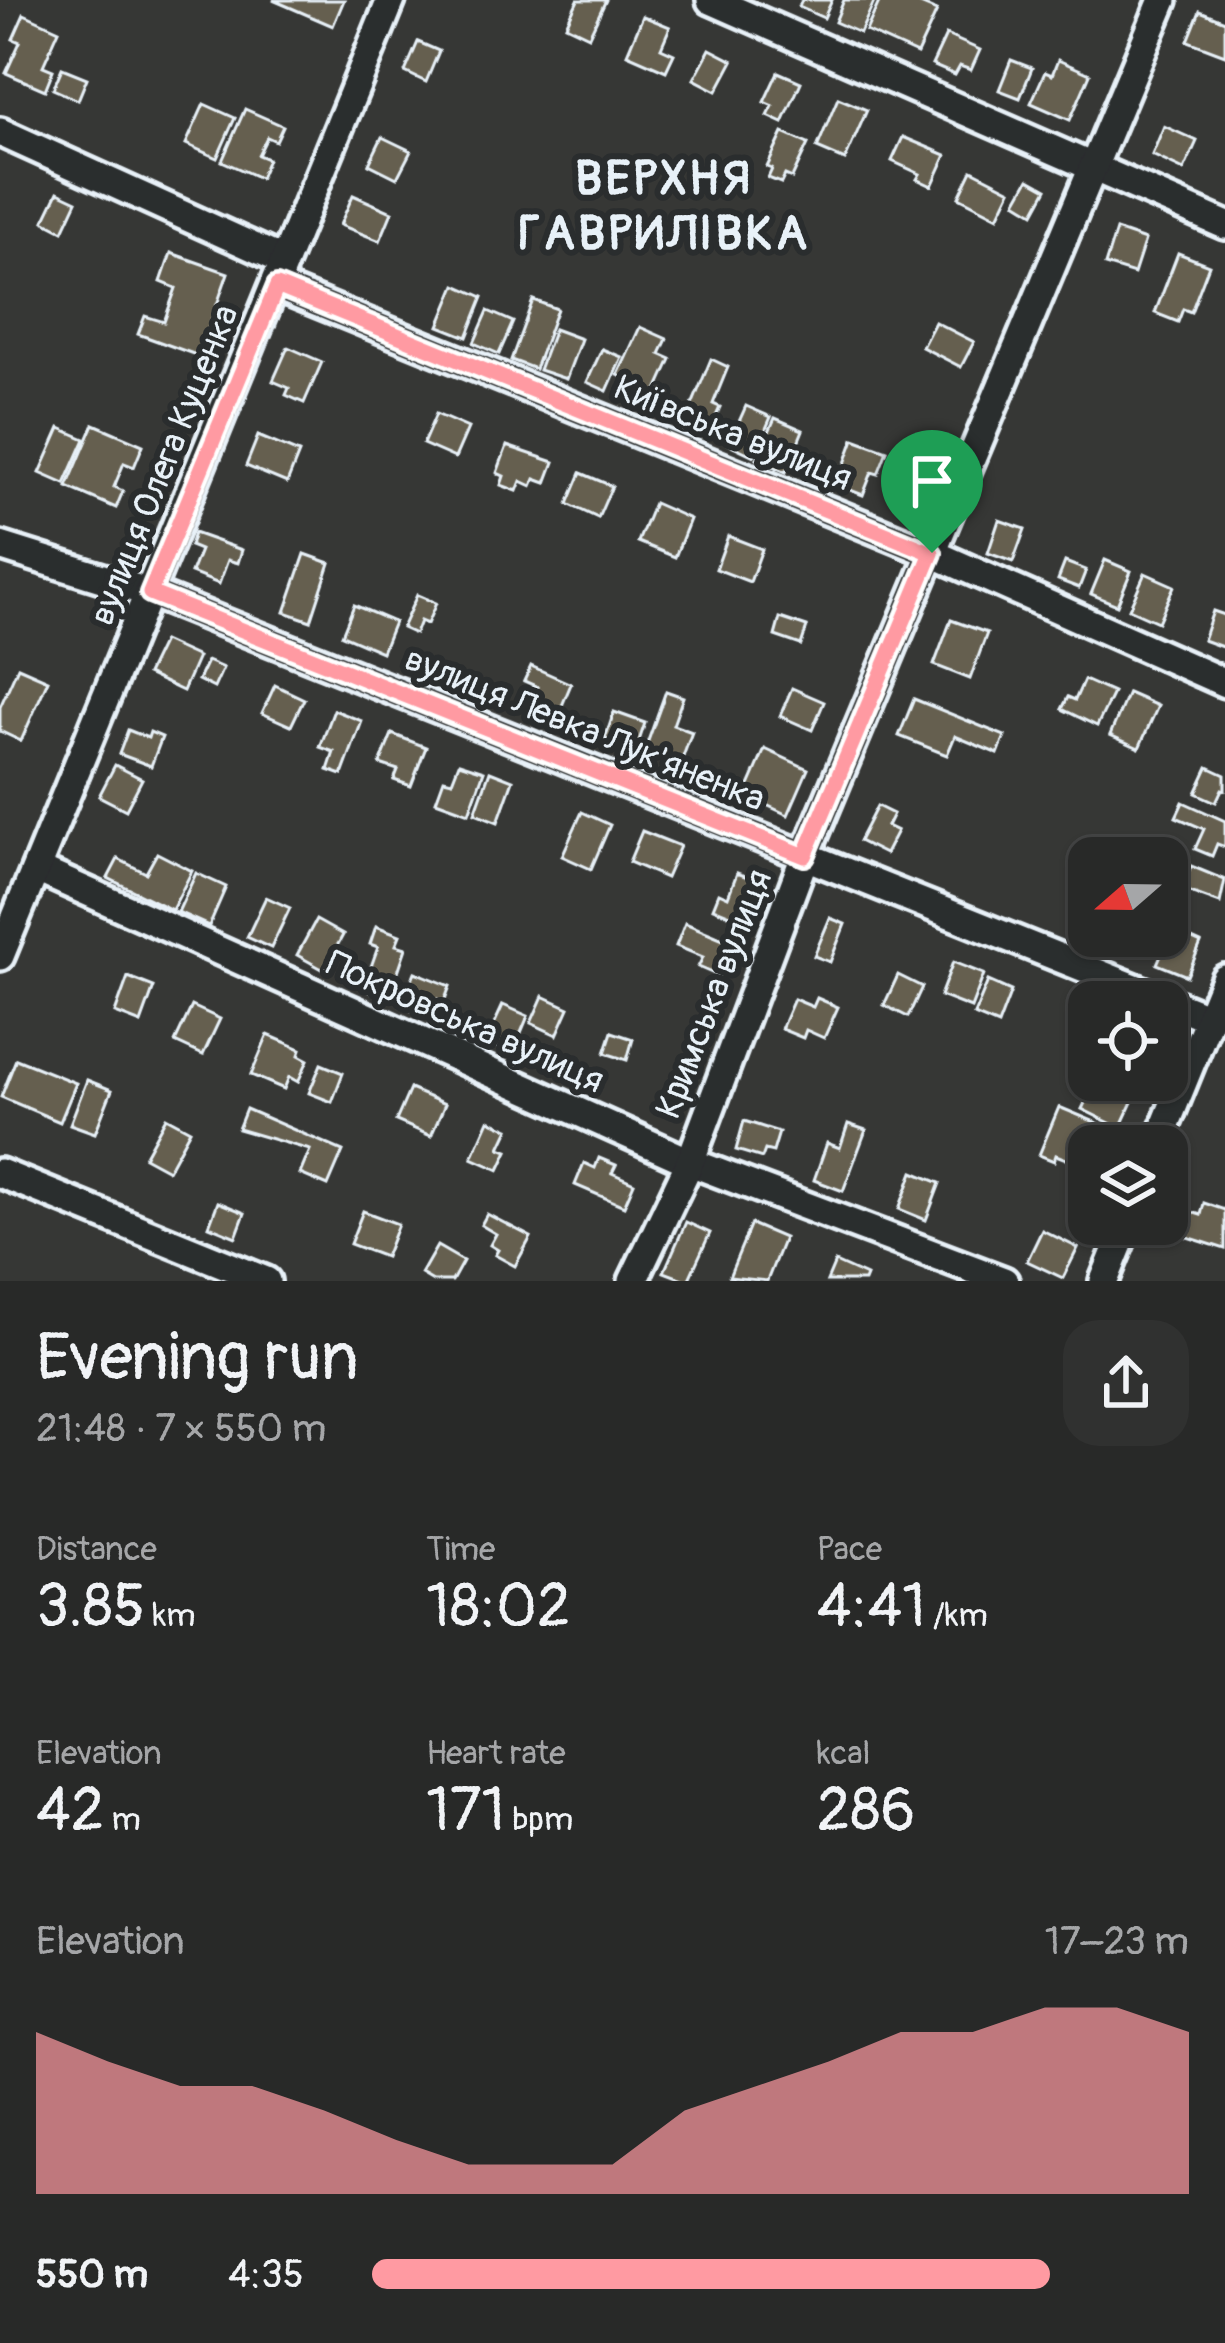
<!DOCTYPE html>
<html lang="en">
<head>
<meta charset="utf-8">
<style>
  body { margin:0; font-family:Pangolin,sans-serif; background:#303130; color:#f1f3f6; height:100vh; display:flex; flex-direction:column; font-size:45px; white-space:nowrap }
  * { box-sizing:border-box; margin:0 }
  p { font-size:39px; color:#a5a6a8 }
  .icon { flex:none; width:66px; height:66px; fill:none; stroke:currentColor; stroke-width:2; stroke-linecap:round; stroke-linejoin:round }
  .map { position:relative; height:1281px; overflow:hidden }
  .details { display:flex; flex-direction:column; background:#282928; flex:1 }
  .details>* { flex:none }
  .needle { width:78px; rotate:250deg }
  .fabs { position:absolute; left:1068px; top:837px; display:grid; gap:24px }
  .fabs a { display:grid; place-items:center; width:120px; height:120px; border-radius:24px; background:#282928; box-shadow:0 3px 9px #0004,0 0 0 3px #444545; font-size:60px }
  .pin { position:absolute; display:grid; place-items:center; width:102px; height:102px; color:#fff; margin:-123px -51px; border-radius:50% 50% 50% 0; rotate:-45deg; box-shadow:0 0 12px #0007 }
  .pin .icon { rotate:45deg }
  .round { display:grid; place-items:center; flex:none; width:126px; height:126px; border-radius:36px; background:#303130 }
  .head { display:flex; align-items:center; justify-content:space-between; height:204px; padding:0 36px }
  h1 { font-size:66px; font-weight:600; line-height:90px }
  .metrics { display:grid; grid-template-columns:repeat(3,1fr); gap:18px; height:204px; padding:12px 36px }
  .metrics div { display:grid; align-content:center }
  .metrics b { font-size:60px; font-weight:600 }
  .metrics small { font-size:33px; font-weight:400 }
  .metrics p { font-size:33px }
  .chart { height:336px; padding:24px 36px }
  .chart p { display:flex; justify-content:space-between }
  .chart svg { width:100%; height:216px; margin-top:12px; fill:#ff9aa2; opacity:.7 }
  ul { padding:0 36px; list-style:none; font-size:39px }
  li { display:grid; grid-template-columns:192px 144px 1fr; align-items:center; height:90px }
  li i { height:30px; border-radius:15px; background:#ff9aa2 }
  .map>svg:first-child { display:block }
</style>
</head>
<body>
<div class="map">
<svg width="1225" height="1281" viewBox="0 0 1225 1281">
  <rect width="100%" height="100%" fill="#363735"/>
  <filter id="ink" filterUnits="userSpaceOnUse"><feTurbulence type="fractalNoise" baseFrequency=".00833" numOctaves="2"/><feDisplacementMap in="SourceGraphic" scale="24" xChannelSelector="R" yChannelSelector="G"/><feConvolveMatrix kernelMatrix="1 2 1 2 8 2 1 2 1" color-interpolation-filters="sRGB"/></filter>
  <g filter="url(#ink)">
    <g fill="#655f4f" stroke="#e8f1f8" stroke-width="3">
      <polygon points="273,0 344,0 333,26"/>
      <polygon points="578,0 606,0 589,36 566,25"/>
      <polygon points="802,0 832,0 824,18 799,7"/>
      <polygon points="844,0 875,0 860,33 835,22"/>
      <polygon points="880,0 911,0 937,11 917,54 866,31"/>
      <polygon points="1200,11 1225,21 1225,55 1188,41"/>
      <polygon points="24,14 59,30 43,66 53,70 45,90 6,73 20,42 13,39"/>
      <polygon points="643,16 670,27 661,48 674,54 666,71 627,54"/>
      <polygon points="946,35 980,50 971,70 960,66 955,75 932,65"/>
      <polygon points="418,42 439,51 426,82 405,72"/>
      <polygon points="710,49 733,61 717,91 694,79"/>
      <polygon points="1011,60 1032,68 1020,98 999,90"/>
      <polygon points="1058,60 1090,74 1070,120 1031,103 1045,72 1052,75"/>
      <polygon points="62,68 87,78 78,100 53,89"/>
      <polygon points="778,72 801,82 783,123 768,116 773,106 764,102"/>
      <polygon points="838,98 867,110 845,160 817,148"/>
      <polygon points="204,104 235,118 217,158 186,144"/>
      <polygon points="245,109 283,126 276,141 267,137 258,155 268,159 260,178 222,161"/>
      <polygon points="1164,126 1197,141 1184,170 1152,155"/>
      <polygon points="783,133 808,144 792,178 785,175 781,183 768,178 772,169 767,167"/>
      <polygon points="382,137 411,151 397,178 369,164"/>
      <polygon points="903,137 946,155 932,186 917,179 920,174 892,161"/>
      <polygon points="972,170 1011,190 998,217 959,197"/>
      <polygon points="1029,179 1047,189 1034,213 1016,202"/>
      <polygon points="58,192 77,201 63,231 44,221"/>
      <polygon points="353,195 392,212 380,241 340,225"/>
      <polygon points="1116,230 1145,240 1134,274 1105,265"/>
      <polygon points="171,253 228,273 199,356 138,334 145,316 164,322 176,288 161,282"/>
      <polygon points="1178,253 1209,265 1191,312 1183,309 1178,322 1155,313"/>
      <polygon points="456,285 483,297 467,337 439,326"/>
      <polygon points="533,300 557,309 535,369 511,360"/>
      <polygon points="488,311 513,322 499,354 474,343"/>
      <polygon points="935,322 974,342 961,367 922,347"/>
      <polygon points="640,327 667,339 660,354 671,359 648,410 628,401 636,383 618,375"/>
      <polygon points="554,329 581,339 566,379 539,370"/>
      <polygon points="288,347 322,362 304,403 286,395 289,388 273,381"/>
      <polygon points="602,349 622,357 607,391 587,382"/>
      <polygon points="711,359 728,367 713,404 720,407 710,430 686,420"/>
      <polygon points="746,406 771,417 754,456 729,444"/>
      <polygon points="436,414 468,428 455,458 423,444"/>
      <polygon points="775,418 803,430 786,472 757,459"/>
      <polygon points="94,424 143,445 134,467 124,463 114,487 123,491 116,508 67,487"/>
      <polygon points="60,428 85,439 65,484 40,473"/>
      <polygon points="258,436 299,453 287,483 246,466"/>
      <polygon points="854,439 887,451 878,474 872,472 863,495 837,485"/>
      <polygon points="507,446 554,462 546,483 535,479 532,486 521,481 517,491 501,485 504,476 497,473"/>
      <polygon points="581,473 612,486 598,518 568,504"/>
      <polygon points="654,503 690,519 675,557 638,542"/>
      <polygon points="999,520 1025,529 1013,562 988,553"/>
      <polygon points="194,533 242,550 238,563 228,560 219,584 191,573 200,550 190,546"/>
      <polygon points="728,536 762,549 750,582 716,569"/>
      <polygon points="305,554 330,563 311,621 285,612"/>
      <polygon points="1105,560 1131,571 1117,605 1091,594"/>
      <polygon points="1065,562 1086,570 1079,588 1058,580"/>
      <polygon points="1145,573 1174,586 1158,622 1129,609"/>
      <polygon points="417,595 436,603 427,624 420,621 415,634 402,628"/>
      <polygon points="354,605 394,622 382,652 342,635"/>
      <polygon points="1213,611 1225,615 1225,648 1203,640"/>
      <polygon points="780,618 807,627 801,645 775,636"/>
      <polygon points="951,620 987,633 970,679 934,665"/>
      <polygon points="163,641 198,657 183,691 147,674"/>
      <polygon points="207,661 223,668 214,688 198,680"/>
      <polygon points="531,666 571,684 556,720 529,708 538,687 524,681"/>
      <polygon points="18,667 48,680 21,741 0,731 0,707"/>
      <polygon points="1084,680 1113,693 1097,726 1062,709 1068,697 1075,700"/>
      <polygon points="275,685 304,699 291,726 262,713"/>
      <polygon points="792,688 824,702 812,730 780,716"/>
      <polygon points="666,691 683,697 673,725 692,732 680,765 644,752"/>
      <polygon points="1128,693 1158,706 1139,748 1110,735"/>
      <polygon points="914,699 1005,736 998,754 955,736 947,755 899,736"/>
      <polygon points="334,710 362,721 342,775 328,770 334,752 320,747"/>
      <polygon points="614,712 645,723 636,750 605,739"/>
      <polygon points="128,730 148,738 150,732 162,737 151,766 119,754"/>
      <polygon points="392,734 426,747 411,786 394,780 398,770 380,764"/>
      <polygon points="765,749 808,769 788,815 745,795"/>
      <polygon points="459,763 484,771 469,813 436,801 444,779 452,781"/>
      <polygon points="115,765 142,779 126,810 99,796"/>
      <polygon points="1208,767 1225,775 1225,790 1222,789 1216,802 1196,793"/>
      <polygon points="490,771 513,780 498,822 475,813"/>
      <polygon points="1183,802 1225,821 1225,847 1217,844 1212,856 1195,849 1204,829 1176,817"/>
      <polygon points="877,806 893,814 887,826 897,831 885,854 859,841"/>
      <polygon points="582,812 610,825 591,869 562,856"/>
      <polygon points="642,831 680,846 666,878 629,862"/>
      <polygon points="157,853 192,871 172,910 108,878 118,859 146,873"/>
      <polygon points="1191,866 1225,880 1220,903 1182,889"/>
      <polygon points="196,873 226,887 209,926 178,912"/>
      <polygon points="737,873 761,882 745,921 713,908 719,893 728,897"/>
      <polygon points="266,897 290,908 271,948 247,937"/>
      <polygon points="830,918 845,924 830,962 814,956"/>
      <polygon points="316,920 343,935 324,970 297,955"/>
      <polygon points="685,923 733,943 719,976 698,967 703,957 676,946"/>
      <polygon points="376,926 400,935 396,945 406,948 389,998 363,989 378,947 370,944"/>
      <polygon points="1172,930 1201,943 1187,976 1157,964"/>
      <polygon points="953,962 984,974 971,1008 940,996"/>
      <polygon points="415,972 450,986 444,1002 438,999 430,1018 401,1006"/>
      <polygon points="898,975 922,987 908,1017 884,1005"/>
      <polygon points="128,977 154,987 141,1023 115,1013"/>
      <polygon points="988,981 1011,991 998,1025 974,1015"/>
      <polygon points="543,996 569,1008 557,1035 531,1023"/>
      <polygon points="817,998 838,1007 824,1038 806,1030 803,1038 781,1029 794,999 813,1007"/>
      <polygon points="503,1005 528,1016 512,1054 486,1042"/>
      <polygon points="192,1006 220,1019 203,1055 175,1042"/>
      <polygon points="1079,1007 1089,1011 1085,1038 1070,1033"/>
      <polygon points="612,1032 633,1039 627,1060 605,1053"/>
      <polygon points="268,1035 301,1049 299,1055 308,1060 298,1082 289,1077 284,1089 251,1075"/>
      <polygon points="16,1059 76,1083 60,1122 1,1097"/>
      <polygon points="321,1064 343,1073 332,1102 309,1093"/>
      <polygon points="87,1080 112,1090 95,1133 70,1124"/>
      <polygon points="1096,1080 1132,1102 1120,1128 1082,1109"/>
      <polygon points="410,1089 445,1104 431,1136 396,1121"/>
      <polygon points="1059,1107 1100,1124 1082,1165 1056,1155 1054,1161 1039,1155"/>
      <polygon points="246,1109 343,1151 328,1186 300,1174 310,1150 238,1129"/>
      <polygon points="166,1117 190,1130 168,1170 144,1157"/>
      <polygon points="489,1120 509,1129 500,1148 508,1151 499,1170 472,1158"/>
      <polygon points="744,1121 779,1132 773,1152 765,1150 762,1158 736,1150"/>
      <polygon points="848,1124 866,1130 843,1191 814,1180 827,1143 840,1148"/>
      <polygon points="599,1158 616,1165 612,1173 634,1183 624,1206 575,1185 584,1163 595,1168"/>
      <polygon points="913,1172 940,1183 926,1220 899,1209"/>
      <polygon points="218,1202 245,1213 236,1237 209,1226"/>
      <polygon points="1204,1203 1225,1210 1225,1249 1181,1235 1188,1211 1201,1215"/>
      <polygon points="363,1211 398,1224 385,1257 350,1244"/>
      <polygon points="487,1214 531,1237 515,1266 495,1255 498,1250 490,1245 496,1234 481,1225"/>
      <polygon points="686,1222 710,1233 688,1281 664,1272"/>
      <polygon points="751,1224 784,1238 767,1281 729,1277"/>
      <polygon points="1042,1230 1078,1248 1063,1278 1027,1261"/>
      <polygon points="437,1246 463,1261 452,1281 433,1281 421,1274"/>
      <polygon points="835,1262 866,1276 864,1281 827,1281"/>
    </g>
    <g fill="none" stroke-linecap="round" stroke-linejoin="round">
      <defs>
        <g id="street">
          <polyline points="711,0 1225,225"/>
          <polyline points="0,132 282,260"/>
          <polyline points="277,286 932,553 1225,683"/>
          <polyline points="0,546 150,593 1207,1017"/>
          <polyline points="37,869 690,1162 1004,1281"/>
          <polyline points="0,956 391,0"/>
          <polyline points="1157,1146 1225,979"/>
          <polyline points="0,1173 266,1281"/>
          <polyline points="633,1281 690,1162 805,856 1163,0"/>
          <polyline points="1104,1281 1127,1224"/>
        </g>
      </defs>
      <use href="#street" stroke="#e8f1f8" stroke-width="36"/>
      <use href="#street" stroke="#2a2d2e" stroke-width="27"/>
    </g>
  </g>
  <g fill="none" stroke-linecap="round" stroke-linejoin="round" filter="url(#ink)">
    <defs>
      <polygon id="route" points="277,286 932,553 805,856 150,593"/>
    </defs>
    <use href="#route" stroke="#fff" stroke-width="24"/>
    <use href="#route" stroke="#ff9aa2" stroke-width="15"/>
  </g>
  <g text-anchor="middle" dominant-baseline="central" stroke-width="12" stroke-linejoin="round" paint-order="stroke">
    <g font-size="36" fill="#e8f1f8" stroke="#2a2d2e">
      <text transform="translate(733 433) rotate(22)">Київська вулиця</text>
      <text transform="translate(164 465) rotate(-68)">вулиця Олега Куценка</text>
      <text transform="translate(585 729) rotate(22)">вулиця Левка Лук'яненка</text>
      <text transform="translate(714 994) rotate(-69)">Кримська вулиця</text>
      <text transform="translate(465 1022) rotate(24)">Покровська вулиця</text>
    </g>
    <g font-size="48" font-weight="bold" letter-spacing="3" fill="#e8f1f8" stroke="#2a2d2e">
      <text x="664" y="179">ВЕРХНЯ<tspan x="664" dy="55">ГАВРИЛІВКА</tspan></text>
    </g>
  </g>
</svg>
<div class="fabs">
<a><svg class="needle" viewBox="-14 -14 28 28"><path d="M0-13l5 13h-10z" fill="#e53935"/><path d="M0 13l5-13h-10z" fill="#a5a6a8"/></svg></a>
<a><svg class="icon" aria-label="locate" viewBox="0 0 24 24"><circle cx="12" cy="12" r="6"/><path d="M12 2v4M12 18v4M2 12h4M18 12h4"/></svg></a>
<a><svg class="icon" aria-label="layers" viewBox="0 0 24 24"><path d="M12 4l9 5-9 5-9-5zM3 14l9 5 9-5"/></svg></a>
</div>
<div class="pin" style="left:932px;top:553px;background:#1e9e55"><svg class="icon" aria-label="arrive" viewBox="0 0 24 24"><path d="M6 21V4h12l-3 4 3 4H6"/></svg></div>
</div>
<section class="details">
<div class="head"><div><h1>Evening run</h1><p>21:48 · 7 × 550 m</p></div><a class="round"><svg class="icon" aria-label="share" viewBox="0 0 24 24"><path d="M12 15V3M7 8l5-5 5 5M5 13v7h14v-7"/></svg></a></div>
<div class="metrics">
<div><p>Distance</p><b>3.85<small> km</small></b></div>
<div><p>Time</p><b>18:02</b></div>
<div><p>Pace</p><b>4:41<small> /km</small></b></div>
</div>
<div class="metrics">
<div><p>Elevation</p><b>42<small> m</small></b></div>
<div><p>Heart rate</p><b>171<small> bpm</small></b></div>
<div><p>kcal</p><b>286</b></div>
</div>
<div class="chart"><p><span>Elevation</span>17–23 m</p>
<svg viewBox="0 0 160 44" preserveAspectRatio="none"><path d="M0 44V11L10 17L20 22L30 22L40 27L50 33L60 38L70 38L80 38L90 27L100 22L110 17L120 11L130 11L140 6L150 6L160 11V44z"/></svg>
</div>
<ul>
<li><b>550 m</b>4:35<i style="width:83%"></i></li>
</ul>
</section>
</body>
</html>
